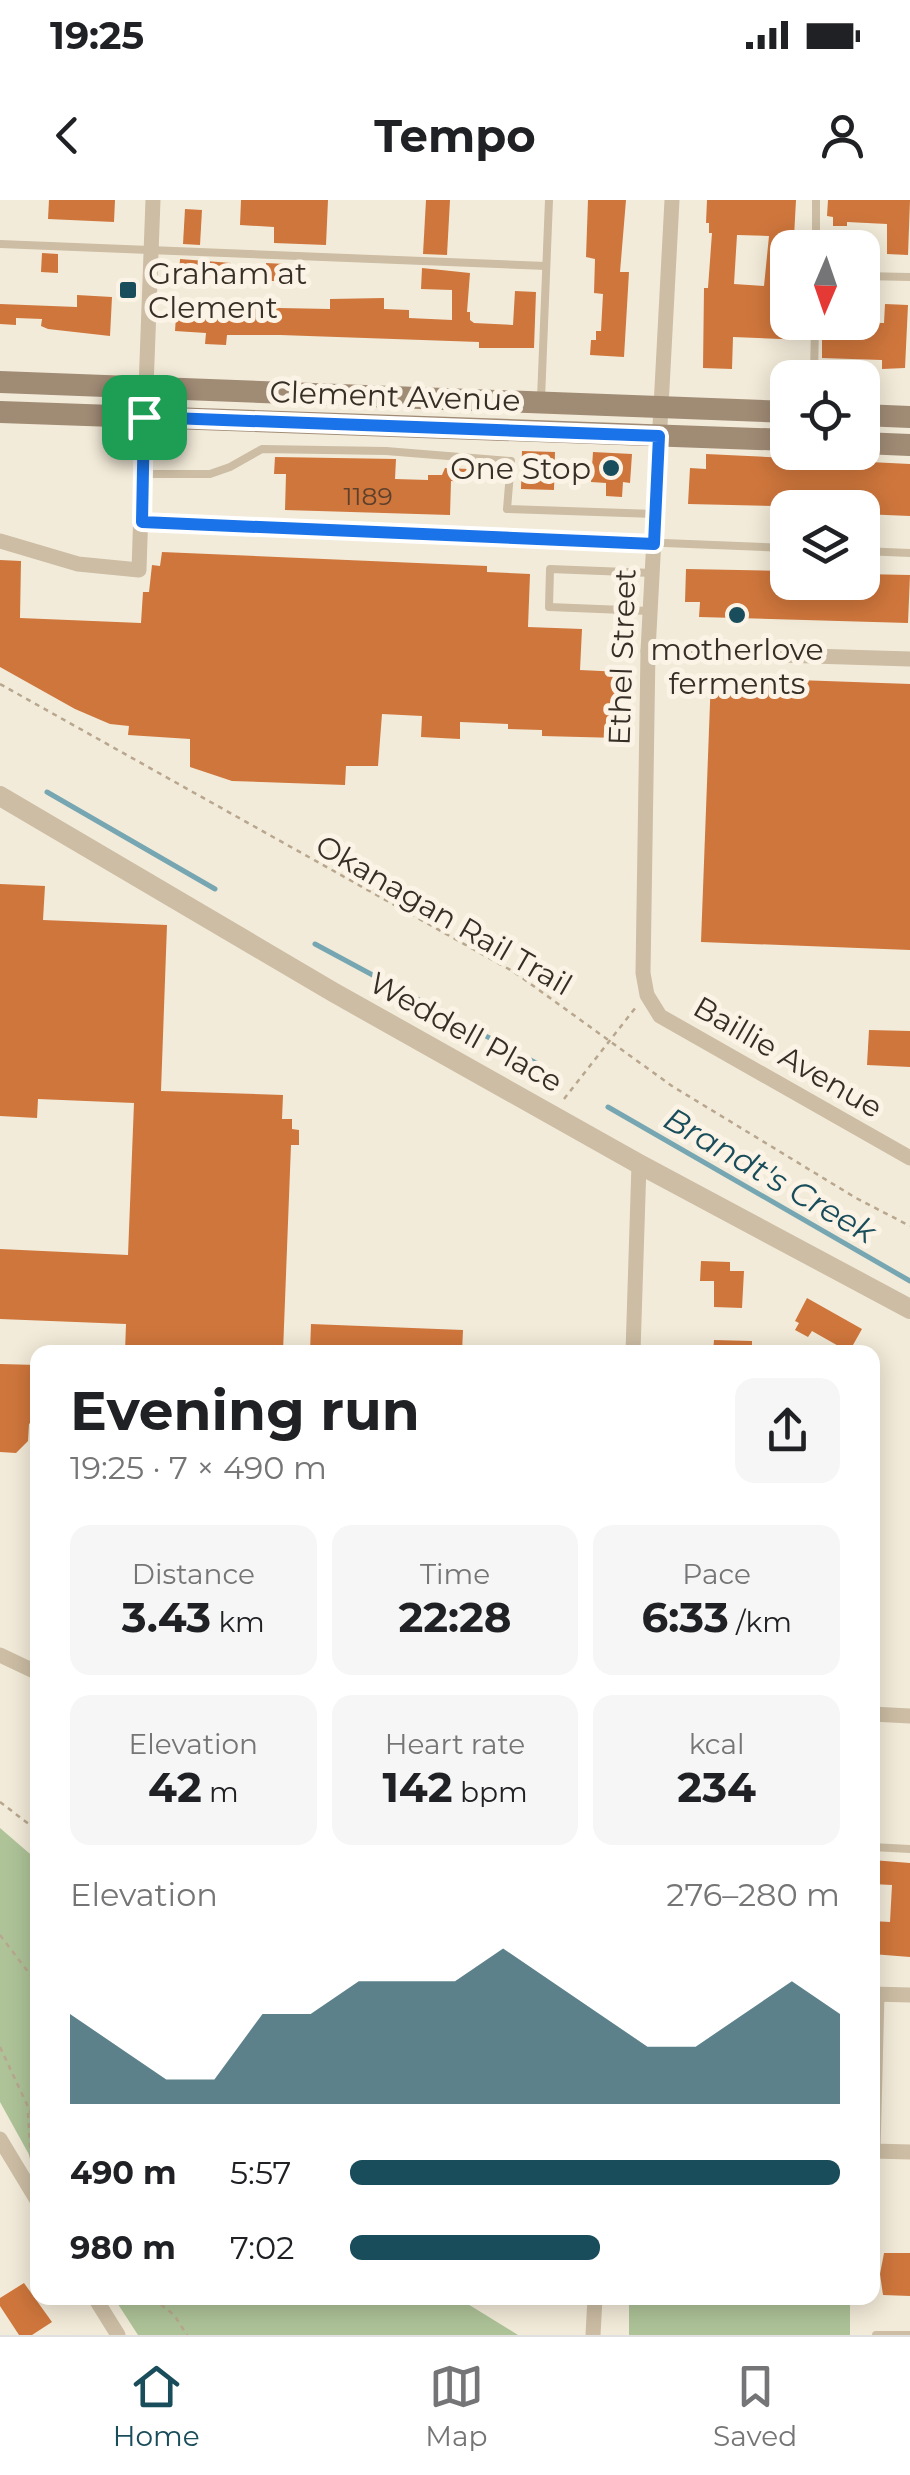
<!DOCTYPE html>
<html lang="en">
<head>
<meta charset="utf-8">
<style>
  body { margin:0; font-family:Montserrat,sans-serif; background:#f6f6f6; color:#202124; height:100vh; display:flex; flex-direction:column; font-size:38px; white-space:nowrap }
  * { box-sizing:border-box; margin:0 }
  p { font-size:32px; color:#757577 }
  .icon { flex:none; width:55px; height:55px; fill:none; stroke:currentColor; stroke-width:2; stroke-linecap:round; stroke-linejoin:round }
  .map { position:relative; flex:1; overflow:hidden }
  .panel { position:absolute; left:30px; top:1145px; width:850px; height:960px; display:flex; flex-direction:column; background:#fff; border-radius:20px; box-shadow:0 5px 25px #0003 }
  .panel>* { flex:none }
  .needle { width:65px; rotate:182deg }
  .tools { position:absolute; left:770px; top:30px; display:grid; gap:20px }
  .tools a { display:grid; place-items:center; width:110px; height:110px; border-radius:20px; background:#fff; box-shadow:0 5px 25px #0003; font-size:50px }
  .pin { position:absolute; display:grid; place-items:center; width:85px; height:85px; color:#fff; margin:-42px; border-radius:20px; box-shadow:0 5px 15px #0006 }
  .round { display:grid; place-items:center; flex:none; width:105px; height:105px; border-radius:20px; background:#f6f6f6 }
  .head { display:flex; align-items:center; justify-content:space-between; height:170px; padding:0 40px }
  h1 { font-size:55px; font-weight:700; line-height:75px }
  .metrics { display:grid; grid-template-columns:repeat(3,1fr); gap:15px; height:170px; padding:10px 40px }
  .metrics div { display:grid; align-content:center; border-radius:20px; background:#f6f6f6; text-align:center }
  .metrics b { font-size:42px; font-weight:700 }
  .metrics small { font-size:28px; font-weight:400 }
  .metrics p { font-size:28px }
  .chart { height:280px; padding:20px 40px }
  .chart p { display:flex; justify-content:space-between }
  .chart svg { width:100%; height:180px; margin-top:10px; fill:#194d5b; opacity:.7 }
  ul { padding:0 40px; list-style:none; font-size:32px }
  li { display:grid; grid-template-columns:160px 120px 1fr; align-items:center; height:75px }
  li i { height:25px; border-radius:12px; background:#194d5b }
  .status { display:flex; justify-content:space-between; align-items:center; height:70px; padding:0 50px; background:#fff; direction:ltr }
  .status svg { height:28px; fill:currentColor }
  header { display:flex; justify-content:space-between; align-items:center; height:130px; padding:0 40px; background:#fff; font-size:45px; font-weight:700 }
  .tabs { display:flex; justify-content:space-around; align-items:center; height:140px; border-top:2px solid #e0e0e0; background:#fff; font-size:28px; color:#757577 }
  .tabs a { display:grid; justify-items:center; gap:5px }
  .tabs .selected { color:#194d5b }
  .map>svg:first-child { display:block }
</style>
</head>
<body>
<div class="status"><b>19:25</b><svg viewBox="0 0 49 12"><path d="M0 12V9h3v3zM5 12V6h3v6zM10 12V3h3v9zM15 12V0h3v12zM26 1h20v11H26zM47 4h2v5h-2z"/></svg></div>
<header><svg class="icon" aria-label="back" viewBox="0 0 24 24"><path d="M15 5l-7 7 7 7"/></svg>Tempo<svg class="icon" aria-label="person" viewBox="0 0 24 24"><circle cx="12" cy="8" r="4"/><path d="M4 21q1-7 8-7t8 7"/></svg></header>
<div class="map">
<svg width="910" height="2135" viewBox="0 0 910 2135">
  <rect width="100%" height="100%" fill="#f3ebd9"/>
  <g fill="#aec398">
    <polygon points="0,1628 37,1660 37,1969 0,1902"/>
    <polygon points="114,2098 458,2098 518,2135 138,2135"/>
    <rect x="629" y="2098" width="221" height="37"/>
  </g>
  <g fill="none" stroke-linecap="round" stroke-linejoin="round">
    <g stroke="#76a6b2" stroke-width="5">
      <polyline points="47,592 215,689"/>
      <polyline points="315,744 536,863"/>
      <polyline points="608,907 910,1081"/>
    </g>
  </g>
  <g fill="#cf763c" fill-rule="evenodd">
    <polygon points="49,0 115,0 114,22 48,19"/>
    <polygon points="241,0 328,0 326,45 274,43 274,27 240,25"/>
    <polygon points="426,0 450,0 447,55 423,54"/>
    <polygon points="588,0 626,0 620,72 629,72 624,157 590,155 591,140 596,140 596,131 601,131 603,94 594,93 595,59 586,57"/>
    <path d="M707,0H796L794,37H791V48H788V123L807,124V140L733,137L732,169L703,168L704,88H708L712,33H709V23H706ZM737,35L769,36L764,86L734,84Z"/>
    <polygon points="910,0 908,55 887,54 887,24 847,22 847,26 833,26 833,17 827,16 828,0"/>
    <polygon points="185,9 202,10 200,45 183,44"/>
    <polygon points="42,53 58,54 58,73 41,72"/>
    <polygon points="180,59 231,63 230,80 179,77"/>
    <polygon points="266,63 285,64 285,81 266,81"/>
    <polygon points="422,68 470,73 467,112 470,112 470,120 474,123 513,125 515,91 536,92 534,148 479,148 479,142 280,135 227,135 226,145 205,144 206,133 175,131 177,102 229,104 229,107 330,109 330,99 384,98 384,109 409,110 409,118 452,120 452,90 421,89"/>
    <polygon points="77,95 112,97 110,136 48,129 41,126 42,119 16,118 16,125 0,124 0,104 77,107"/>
    <polygon points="885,104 908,105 905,168 882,169 882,160 822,158 822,122 884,123"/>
    <polygon points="522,251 555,252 554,290 521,289"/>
    <polygon points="593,252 632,254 630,283 623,282 622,297 606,296 606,283 591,282"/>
    <polygon points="706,254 910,264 910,316 862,314 862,308 688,304 690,268 706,269"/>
    <polygon points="275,257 396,259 395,279 428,280 428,275 442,275 445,268 468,269 467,282 451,281 450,315 285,310 286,274 274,274"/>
    <polygon points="162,352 487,366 487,372 530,374 528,427 582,429 580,470 622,472 619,538 542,536 542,530 508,529 508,524 460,522 460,539 421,537 422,516 382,514 378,566 346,566 345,585 232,581 190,567 190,539 128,535 129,526 110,524 75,509 0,467 0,360 21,361 20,418 141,423 143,392 149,392 152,365 160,366"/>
    <polygon points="686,369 788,371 788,382 862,382 862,374 910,375 908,423 699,417 700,402 685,402"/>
    <polygon points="711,477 910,484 910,750 701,742"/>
    <polygon points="0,684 45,686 43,720 167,725 161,891 283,895 282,919 292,919 292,929 299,930 299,945 291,945 283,1152 125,1152 126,1124 0,1119 0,1049 128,1055 134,903 38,899 37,918 0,916"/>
    <polygon points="869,830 910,831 910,867 867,865"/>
    <polygon points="701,1061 730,1062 730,1071 744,1071 742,1108 714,1107 714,1081 700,1081"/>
    <polygon points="807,1098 862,1129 849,1152 812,1131 808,1137 795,1130 799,1123 795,1121"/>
    <polygon points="311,1124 463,1130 462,1152 310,1152"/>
    <polygon points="714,1140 752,1141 752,1152 713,1152"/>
    <polygon points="0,1164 38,1165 38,1216 29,1224 28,1241 16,1253 0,1252"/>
    <polygon points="872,1660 910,1663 910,1757 872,1754 872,1721 890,1722 892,1685 872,1684"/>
    <polygon points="884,2053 910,2053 910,2096 883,2095 880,2074"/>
    <polygon points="24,2083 52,2122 32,2135 19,2135 0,2106 0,2098"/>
  </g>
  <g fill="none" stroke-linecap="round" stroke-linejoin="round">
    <g stroke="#b8a78e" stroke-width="2.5" stroke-dasharray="5 5" stroke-linecap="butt">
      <polyline points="0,484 514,772 672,886 856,998 910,1026"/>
      <polyline points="564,899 636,807"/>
      <polyline points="0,1602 38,1631"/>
      <polyline points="0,1735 38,1785"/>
      <polyline points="0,1847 38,1928"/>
      <polyline points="28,1913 31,1960"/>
      <polyline points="153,2098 174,2115 187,2135"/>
    </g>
    <g stroke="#ccbda4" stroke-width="8">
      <polyline points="0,44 546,66"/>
      <polyline points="816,48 816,0"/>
      <polyline points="862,76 910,77"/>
      <polyline points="814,178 815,122"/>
      <polyline points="541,199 549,0"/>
      <polyline points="144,274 210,274 230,267 262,249 386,251 511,261 507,309 655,314"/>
      <polyline points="142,322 788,348"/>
      <polyline points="862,351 910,353"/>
      <polyline points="649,411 549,407 550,369 652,373"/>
      <polyline points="872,1647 910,1649"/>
      <polyline points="876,2135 910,2135"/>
    </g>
    <g stroke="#ccbda4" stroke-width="15">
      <polyline points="672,0 648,451 643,773 647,795 660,816 910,958"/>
      <polyline points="146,188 153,0"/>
      <polyline points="0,341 78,364 139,370 144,217"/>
      <polyline points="648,451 910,459"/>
      <polyline points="633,1152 639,964"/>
      <polyline points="0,1455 38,1473"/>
      <polyline points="872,1514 910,1516"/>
      <polyline points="872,1794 910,1795"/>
      <polyline points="877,1794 873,1951 910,1952"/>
      <polyline points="0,1939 38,2002"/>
      <polyline points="95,2098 118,2135"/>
      <polyline points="593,2135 595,2098"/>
    </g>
    <polyline stroke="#ccbda4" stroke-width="20" points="0,596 333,792 639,964 910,1109"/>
    <g stroke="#a08b75" stroke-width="22">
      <polyline points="0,182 788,212"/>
      <polyline points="0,212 788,240"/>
      <polyline points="862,215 910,217"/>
      <polyline points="862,243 910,245"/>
    </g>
  </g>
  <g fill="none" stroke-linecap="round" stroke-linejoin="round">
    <defs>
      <polygon id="route" points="144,217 659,236 654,344 142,322"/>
    </defs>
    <use href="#route" stroke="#fff" stroke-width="20"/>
    <use href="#route" stroke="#1a73e8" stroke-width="12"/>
  </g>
  <g fill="#194d5b" stroke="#fbf4e6" stroke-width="4">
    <rect x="118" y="80" width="20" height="20" rx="5"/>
    <circle cx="611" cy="268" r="10"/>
    <circle cx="737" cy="415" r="10"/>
  </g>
  <g text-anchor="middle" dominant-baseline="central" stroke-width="10" stroke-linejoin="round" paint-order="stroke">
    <g font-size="25" fill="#5d402c">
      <text x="368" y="296">1189</text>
    </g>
    <g font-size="30" fill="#372e26" stroke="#fbf4e6" text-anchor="start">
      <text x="148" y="73">Graham at<tspan x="148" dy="34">Clement</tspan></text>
      <text x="591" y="268" text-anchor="end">One Stop</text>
      <text x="737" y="449" text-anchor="middle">motherlove<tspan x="737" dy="34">ferments</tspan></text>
    </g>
    <g font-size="30" fill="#372e26" stroke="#fbf4e6">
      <text transform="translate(395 196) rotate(2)">Clement Avenue</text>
      <text transform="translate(622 457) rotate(-88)">Ethel Street</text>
      <text transform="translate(444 715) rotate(30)">Okanagan Rail Trail</text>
      <text transform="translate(466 832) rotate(29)">Weddell Place</text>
      <text transform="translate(788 857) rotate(30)">Baillie Avenue</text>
    </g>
    <g font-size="32" font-style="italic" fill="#194d5b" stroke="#fbf4e6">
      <text transform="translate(770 975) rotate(30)">Brandt's Creek</text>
    </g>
  </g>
</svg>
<div class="tools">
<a><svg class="needle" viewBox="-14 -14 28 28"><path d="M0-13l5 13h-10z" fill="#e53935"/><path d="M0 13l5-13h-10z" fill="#757577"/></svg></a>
<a><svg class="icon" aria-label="locate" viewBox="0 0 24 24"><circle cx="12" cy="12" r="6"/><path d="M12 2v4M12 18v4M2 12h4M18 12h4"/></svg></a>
<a><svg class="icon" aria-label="layers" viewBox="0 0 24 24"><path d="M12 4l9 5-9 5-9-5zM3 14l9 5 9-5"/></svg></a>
</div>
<div class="pin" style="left:144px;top:217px;background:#1e9e55"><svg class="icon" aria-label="arrive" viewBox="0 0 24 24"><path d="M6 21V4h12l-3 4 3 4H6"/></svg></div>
<section class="panel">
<div class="head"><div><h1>Evening run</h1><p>19:25 · 7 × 490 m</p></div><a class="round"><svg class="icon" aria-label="share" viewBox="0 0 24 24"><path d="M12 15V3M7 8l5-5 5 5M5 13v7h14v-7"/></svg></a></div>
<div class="metrics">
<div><p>Distance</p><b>3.43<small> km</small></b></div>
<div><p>Time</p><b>22:28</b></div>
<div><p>Pace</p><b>6:33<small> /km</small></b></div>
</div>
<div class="metrics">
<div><p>Elevation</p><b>42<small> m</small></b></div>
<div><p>Heart rate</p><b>142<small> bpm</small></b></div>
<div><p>kcal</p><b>234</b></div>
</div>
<div class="chart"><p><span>Elevation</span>276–280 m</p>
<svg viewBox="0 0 160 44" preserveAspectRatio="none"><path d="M0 44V22L10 30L20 38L30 38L40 22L50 22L60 14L70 14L80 14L90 6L100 14L110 22L120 30L130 30L140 22L150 14L160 22V44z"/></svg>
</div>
<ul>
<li><b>490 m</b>5:57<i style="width:100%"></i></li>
<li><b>980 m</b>7:02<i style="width:51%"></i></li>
</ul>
</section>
</div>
<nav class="tabs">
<a class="selected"><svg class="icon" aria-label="home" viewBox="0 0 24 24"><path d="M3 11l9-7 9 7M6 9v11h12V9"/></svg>Home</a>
<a><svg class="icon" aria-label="map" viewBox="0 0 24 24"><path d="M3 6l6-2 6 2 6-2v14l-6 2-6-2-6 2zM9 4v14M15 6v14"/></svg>Map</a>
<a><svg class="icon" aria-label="saved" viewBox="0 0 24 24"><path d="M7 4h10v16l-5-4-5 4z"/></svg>Saved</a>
</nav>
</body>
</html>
